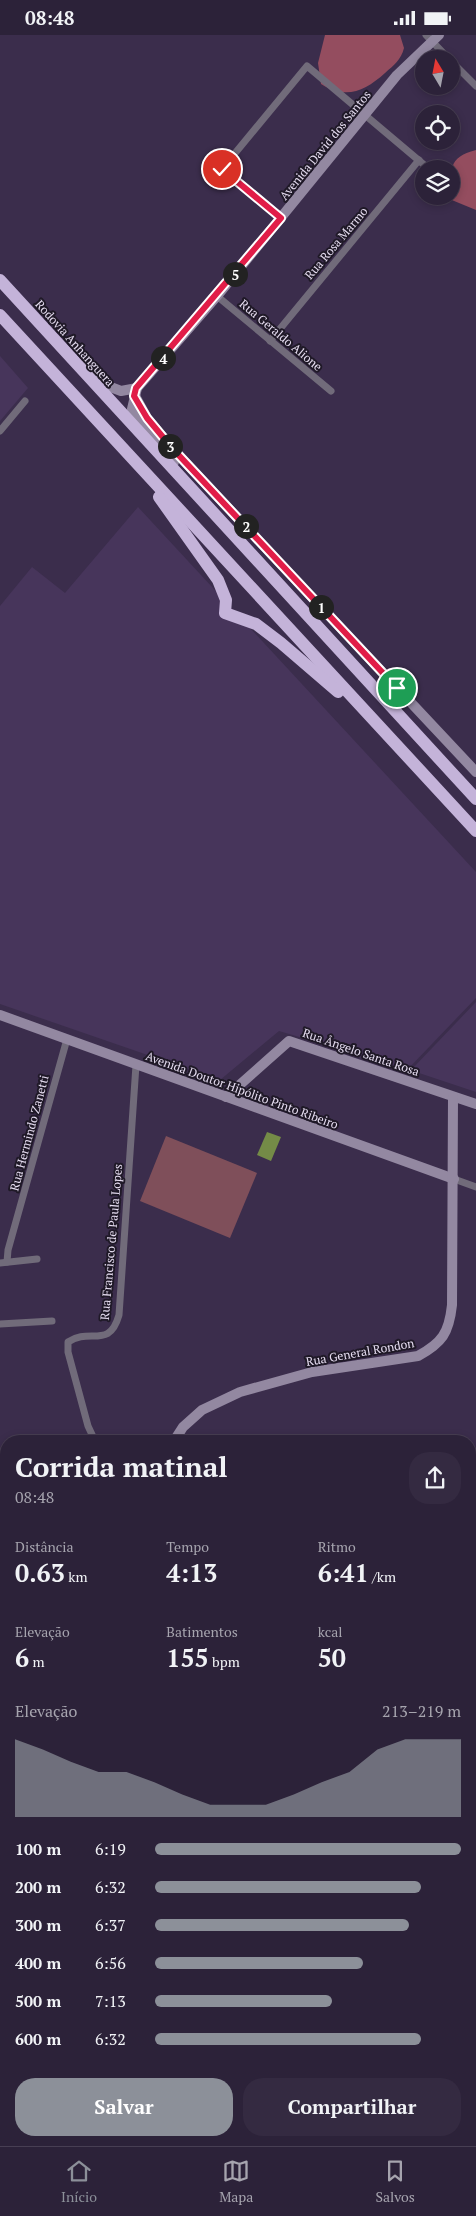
<!DOCTYPE html>
<html lang="pt">
<head>
<meta charset="utf-8">
<style>
  body { margin:0; font-family:"PT Serif",serif; background:#342a41; color:#f1f3f6; height:100vh; display:flex; flex-direction:column; font-size:19px; white-space:nowrap }
  * { box-sizing:border-box; margin:0 }
  p { font-size:16px; color:#a6a4ae }
  .icon { flex:none; width:28px; height:28px; fill:none; stroke:currentColor; stroke-width:2; stroke-linecap:round; stroke-linejoin:round }
  .map { position:relative; flex:1; overflow:hidden }
  .side { position:absolute; left:0px; top:1400px; width:476px; height:711px; display:flex; flex-direction:column; background:#2c2239; border-radius:20px 20px 0 0; box-shadow:0 2px 8px #0003,0 0 0 1px #483f53 }
  .side>* { flex:none }
  .needle { width:32px; rotate:350deg }
  .controls { position:absolute; left:415px; top:15px; display:grid; gap:10px }
  .controls a { display:grid; place-items:center; width:45px; height:45px; border-radius:50%; background:#2c2239; box-shadow:0 2px 8px #0003,0 0 0 1px #483f53; font-size:25px }
  .pin { position:absolute; display:grid; place-items:center; width:42px; height:42px; color:#fff; margin:-21px; border:2px solid #fff; border-radius:50%; box-shadow:0 1px 5px #0007 }
  .km { position:absolute; width:25px; height:25px; margin:-12px; border-radius:50%; background:#222; color:#fff; font-size:14px; line-height:25px; text-align:center }
  .round { display:grid; place-items:center; flex:none; width:52px; height:52px; border-radius:20px; background:#342a41 }
  .headline { display:flex; align-items:center; justify-content:space-between; height:85px; padding:0 15px }
  h1 { font-size:28px; font-weight:600; line-height:38px }
  .figures { display:grid; grid-template-columns:repeat(3,1fr); gap:8px; height:85px; padding:5px 15px }
  .figures div { display:grid; align-content:center }
  .figures b { font-size:25px; font-weight:600 }
  .figures small { font-size:14px; font-weight:400 }
  .figures p { font-size:14px }
  .chart { height:140px; padding:10px 15px }
  .chart p { display:flex; justify-content:space-between }
  .chart svg { width:100%; height:90px; margin-top:5px; fill:#8c9099; opacity:.7 }
  .button { display:flex; gap:10px; margin-top:auto; padding:10px 15px }
  .button a { flex:1; height:58px; border-radius:20px; background:#8c9099; color:#fff; font-size:20px; font-weight:600; line-height:58px; text-align:center }
  .button a+a { background:#342a41; color:#f1f3f6 }
  ul { padding:0 15px; list-style:none; font-size:16px }
  li { display:grid; grid-template-columns:80px 60px 1fr; align-items:center; height:38px }
  li i { height:12px; border-radius:6px; background:#8c9099 }
  .status { display:flex; justify-content:space-between; align-items:center; height:35px; padding:0 25px; background:#2c2239; direction:ltr }
  .status svg { height:14px; fill:currentColor }
  .tab-bar { display:flex; justify-content:space-around; align-items:center; height:70px; border-top:1px solid #483f53; background:#2c2239; font-size:14px; color:#a6a4ae }
  .tab-bar a { display:grid; justify-items:center; gap:2px }
  .tab-bar .active { color:#8c9099 }
  .map>svg:first-child { display:block }
</style>
</head>
<body>
<div class="status"><b>08:48</b><svg viewBox="0 0 49 12"><path d="M0 12V9h3v3zM5 12V6h3v6zM10 12V3h3v9zM15 12V0h3v12zM26 1h20v11H26zM47 4h2v5h-2z"/></svg></div>
<div class="map">
<svg width="476" height="2111" viewBox="0 0 476 2111">
  <rect width="100%" height="100%" fill="#3b2d4c"/>
  <g fill="#47355b">
    <polygon points="0,321 28,353 0,386"/>
    <polygon points="138,472 476,837 476,963 408,1034 279,996 220,1045 0,969 0,571 32,532 65,558"/>
    <polygon points="476,967 476,1057 416,1037 413,1033"/>
  </g>
  <polygon fill="#7f4f5a" points="166,1101 257,1138 230,1203 140,1166"/>
  <g fill="#944d5f">
    <path d="M325,0H400L404,13C401,25 394,30 385,38C365,56 346,65 321,49L318,28Z"/>
    <path d="M476,115V175L442,161H451C451,136 447,122 476,115Z"/>
    <polygon points="476,1642 476,1772 470,1787 470,1646"/>
    <polygon points="164,2105 231,2105 247,2111 160,2111"/>
  </g>
  <polygon fill="#748b47" points="267,1097 281,1102 271,1126 257,1120"/>
  <g fill="none" stroke-linecap="round" stroke-linejoin="round">
    <g stroke="#716b7a" stroke-width="7">
      <polyline points="426,0 449,24"/>
      <polyline points="451,26 476,51"/>
      <polyline points="281,183 222,134 307,31 429,134"/>
      <polyline points="217,261 331,356"/>
      <polyline points="270,306 419,125"/>
      <polyline points="0,396 25,366"/>
      <polyline points="454,1144 476,1152"/>
      <polyline points="7,1227 8,1215 67,1004"/>
      <polyline points="0,1228 37,1224"/>
      <polyline points="0,1289 52,1286"/>
      <path d="M95,1406L88,1391L68,1317V1307C90,1292 109,1315 119,1280L136,1030"/>
      <polyline points="0,1480 6,1477"/>
      <polyline points="0,1547 6,1561"/>
      <polyline points="0,1752 6,1767"/>
      <polyline points="0,1921 6,1921"/>
      <polyline points="0,2089 6,2091"/>
      <polyline points="65,2105 89,2111"/>
      <polyline points="336,2105 339,2111"/>
      <polyline points="19,2111 21,2105"/>
    </g>
    <g stroke="#9388a1" stroke-width="10">
      <polyline points="86,332 108,351 121,356 137,353"/>
      <polyline points="135,361 147,383 172,413 476,737"/>
      <polyline points="174,427 133,378 132,374 137,353 217,261 397,40 439,0"/>
      <polyline points="0,980 454,1144"/>
      <polyline points="226,1062 289,1006 476,1069"/>
      <path d="M174,1406L183,1392L202,1375L240,1357L312,1337L418,1321C442,1308 449,1298 452,1270L453,1062"/>
      <polyline points="0,1606 6,1604"/>
    </g>
    <g stroke="#c4b3d9" stroke-width="12">
      <polyline points="0,245 476,764"/>
      <polyline points="0,280 476,796"/>
      <polyline points="159,462 218,545 226,565 225,578 256,589 281,608 338,657"/>
    </g>
  </g>
  <g fill="none" stroke-linecap="round" stroke-linejoin="round">
    <defs>
      <polyline id="route" points="222,134 281,183 136,353 134,361 147,383 172,413 397,653"/>
    </defs>
    <use href="#route" stroke="#fff" stroke-width="10"/>
    <use href="#route" stroke="#e11d48" stroke-width="6"/>
  </g>
  <g text-anchor="middle" dominant-baseline="central" stroke-width="4" stroke-linejoin="round" paint-order="stroke">
    <g font-size="12" fill="#e6ddf1" stroke="#1f1927">
      <text transform="translate(325 110) rotate(-51)">Avenida David dos Santos</text>
      <text transform="translate(336 208) rotate(-50)">Rua Rosa Marmo</text>
      <text transform="translate(281 300) rotate(40)">Rua Geraldo Alione</text>
      <text transform="translate(75 308) rotate(48)">Rodovia Anhanguera</text>
      <text transform="translate(361 1017) rotate(19)">Rua Ângelo Santa Rosa</text>
      <text transform="translate(242 1055) rotate(20)">Avenida Doutor Hipólito Pinto Ribeiro</text>
      <text transform="translate(29 1098) rotate(-75)">Rua Hermindo Zanetti</text>
      <text transform="translate(111 1207) rotate(-85)">Rua Francisco de Paula Lopes</text>
      <text transform="translate(360 1317) rotate(-10)">Rua General Rondon</text>
    </g>
  </g>
</svg>
<div class="controls">
<a><svg class="needle" viewBox="-14 -14 28 28"><path d="M0-13l5 13h-10z" fill="#e53935"/><path d="M0 13l5-13h-10z" fill="#a6a4ae"/></svg></a>
<a><svg class="icon" aria-label="locate" viewBox="0 0 24 24"><circle cx="12" cy="12" r="6"/><path d="M12 2v4M12 18v4M2 12h4M18 12h4"/></svg></a>
<a><svg class="icon" aria-label="layers" viewBox="0 0 24 24"><path d="M12 4l9 5-9 5-9-5zM3 14l9 5 9-5"/></svg></a>
</div>
<div class="pin" style="left:397px;top:653px;background:#1e9e55"><svg class="icon" aria-label="arrive" viewBox="0 0 24 24"><path d="M6 21V4h12l-3 4 3 4H6"/></svg></div>
<div class="pin" style="left:222px;top:134px;background:#d93025"><svg class="icon" aria-label="check" viewBox="0 0 24 24"><path d="M5 12l5 5 9-10"/></svg></div>
<b class="km" style="left:321px;top:572px">1</b>
<b class="km" style="left:246px;top:491px">2</b>
<b class="km" style="left:170px;top:411px">3</b>
<b class="km" style="left:163px;top:323px">4</b>
<b class="km" style="left:235px;top:239px">5</b>
<section class="side">
<div class="headline"><div><h1>Corrida matinal</h1><p>08:48</p></div><a class="round"><svg class="icon" aria-label="share" viewBox="0 0 24 24"><path d="M12 15V3M7 8l5-5 5 5M5 13v7h14v-7"/></svg></a></div>
<div class="figures">
<div><p>Distância</p><b>0.63<small> km</small></b></div>
<div><p>Tempo</p><b>4:13</b></div>
<div><p>Ritmo</p><b>6:41<small> /km</small></b></div>
</div>
<div class="figures">
<div><p>Elevação</p><b>6<small> m</small></b></div>
<div><p>Batimentos</p><b>155<small> bpm</small></b></div>
<div><p>kcal</p><b>50</b></div>
</div>
<div class="chart"><p><span>Elevação</span>213–219 m</p>
<svg viewBox="0 0 160 44" preserveAspectRatio="none"><path d="M0 44V6L10 11L20 17L30 22L40 22L50 27L60 33L70 38L80 38L90 38L100 33L110 27L120 22L130 11L140 6L150 6L160 6V44z"/></svg>
</div>
<ul>
<li><b>100 m</b>6:19<i style="width:100%"></i></li>
<li><b>200 m</b>6:32<i style="width:87%"></i></li>
<li><b>300 m</b>6:37<i style="width:83%"></i></li>
<li><b>400 m</b>6:56<i style="width:68%"></i></li>
<li><b>500 m</b>7:13<i style="width:58%"></i></li>
<li><b>600 m</b>6:32<i style="width:87%"></i></li>
</ul>
<div class="button"><a>Salvar</a><a>Compartilhar</a></div>
</section>
</div>
<nav class="tab-bar">
<a class="active"><svg class="icon" aria-label="home" viewBox="0 0 24 24"><path d="M3 11l9-7 9 7M6 9v11h12V9"/></svg>Início</a>
<a><svg class="icon" aria-label="map" viewBox="0 0 24 24"><path d="M3 6l6-2 6 2 6-2v14l-6 2-6-2-6 2zM9 4v14M15 6v14"/></svg>Mapa</a>
<a><svg class="icon" aria-label="saved" viewBox="0 0 24 24"><path d="M7 4h10v16l-5-4-5 4z"/></svg>Salvos</a>
</nav>
</body>
</html>
